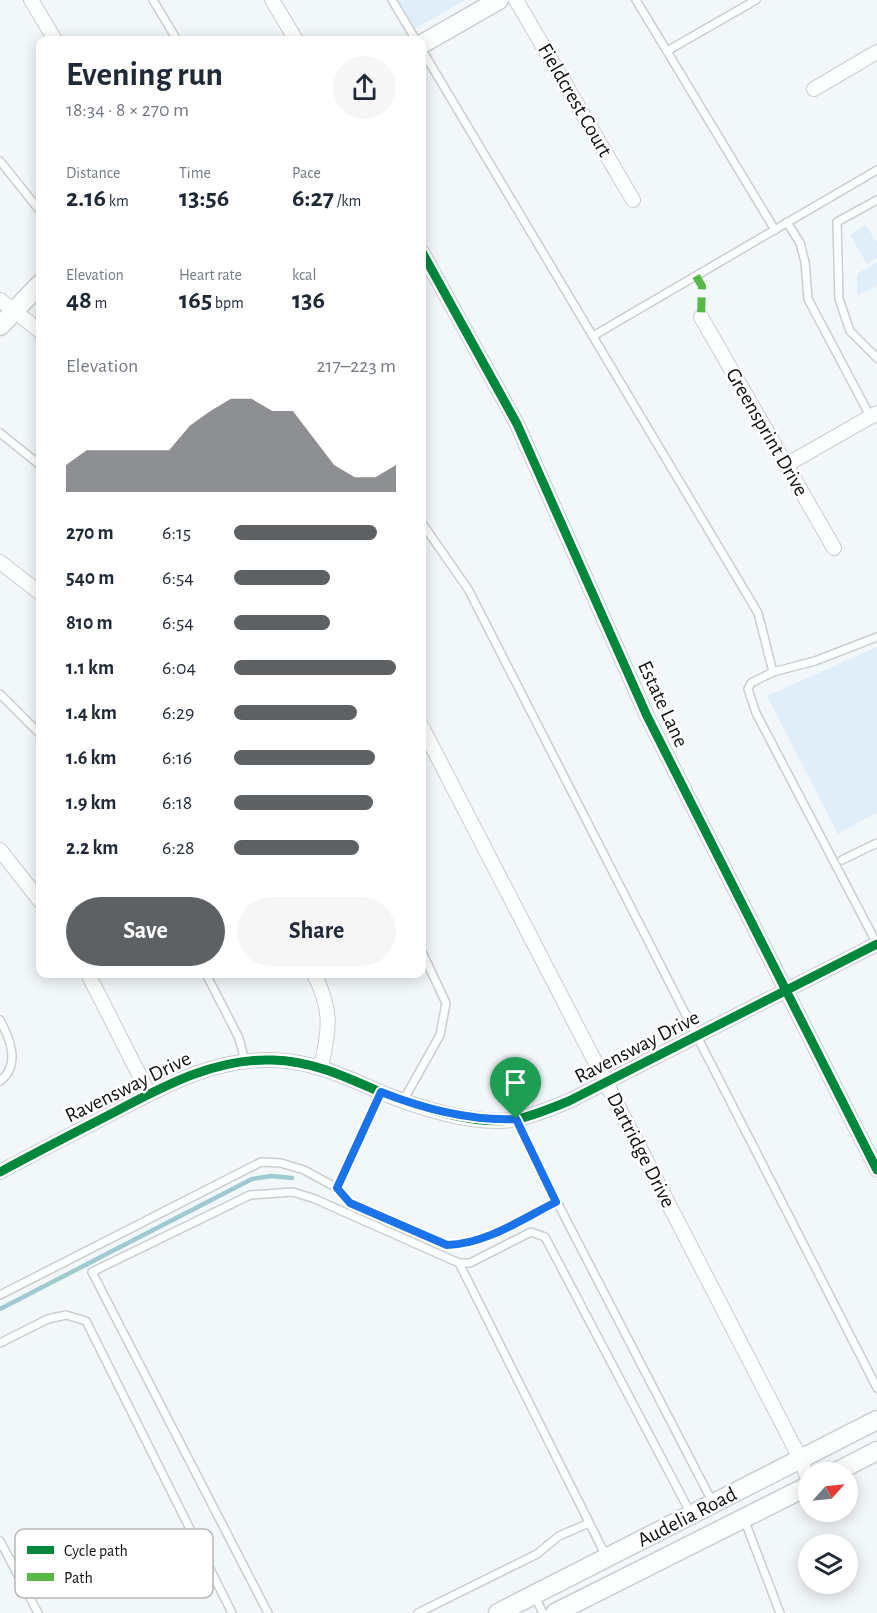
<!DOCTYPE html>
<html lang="en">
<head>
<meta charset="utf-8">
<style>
  body { margin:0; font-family:"Alegreya Sans",sans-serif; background:#f6f6f7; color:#1f2937; height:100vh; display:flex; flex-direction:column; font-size:22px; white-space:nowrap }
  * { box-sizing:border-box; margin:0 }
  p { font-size:20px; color:#747a83 }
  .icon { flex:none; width:33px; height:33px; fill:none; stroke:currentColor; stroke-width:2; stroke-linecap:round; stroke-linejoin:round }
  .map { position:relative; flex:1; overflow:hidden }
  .panel { position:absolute; left:36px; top:36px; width:390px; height:942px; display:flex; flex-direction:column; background:#fff; border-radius:12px; box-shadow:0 3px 15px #0003 }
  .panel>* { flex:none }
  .needle { width:39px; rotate:63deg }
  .controls { position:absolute; left:798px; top:1462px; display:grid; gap:12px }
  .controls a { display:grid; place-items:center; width:60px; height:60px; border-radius:50%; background:#fff; box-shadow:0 3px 15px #0003; font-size:30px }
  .pin { position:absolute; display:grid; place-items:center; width:51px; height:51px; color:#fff; margin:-62px -26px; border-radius:50% 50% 50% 0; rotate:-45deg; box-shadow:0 0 6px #0007 }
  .pin .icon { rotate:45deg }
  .round { display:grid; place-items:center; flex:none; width:63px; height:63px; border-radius:32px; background:#f6f6f7 }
  .head { display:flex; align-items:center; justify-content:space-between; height:102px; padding:0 30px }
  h1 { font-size:33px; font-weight:600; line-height:45px }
  .metrics { display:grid; grid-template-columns:repeat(3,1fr); gap:9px; height:102px; padding:6px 30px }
  .metrics div { display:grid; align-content:center }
  .metrics b { font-size:26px; font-weight:600 }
  .metrics small { font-size:16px; font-weight:400 }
  .metrics p { font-size:16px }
  .chart { height:168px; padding:12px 30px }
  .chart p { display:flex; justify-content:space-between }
  .chart svg { width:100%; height:108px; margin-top:6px; fill:#5e6164; opacity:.7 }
  .button { display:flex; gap:12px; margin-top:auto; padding:12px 30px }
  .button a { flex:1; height:69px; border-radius:36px; background:#5e6164; color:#fff; font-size:24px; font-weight:600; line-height:69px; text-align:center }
  .button a+a { background:#f6f6f7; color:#1f2937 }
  ul { padding:0 30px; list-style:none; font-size:20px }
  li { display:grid; grid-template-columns:96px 72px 1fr; align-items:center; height:45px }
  li i { height:15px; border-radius:8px; background:#5e6164 }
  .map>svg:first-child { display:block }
</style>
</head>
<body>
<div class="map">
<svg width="877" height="1613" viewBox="0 0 877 1613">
  <rect width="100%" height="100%" fill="#f2f7fa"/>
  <g fill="#e0eefa">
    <polygon points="398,0 465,0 415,29"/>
    <polygon points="866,225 877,243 877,258 867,264 850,235"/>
    <polygon points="877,262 877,285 857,296 857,274"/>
    <polygon points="877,647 877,812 838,834 767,696"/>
  </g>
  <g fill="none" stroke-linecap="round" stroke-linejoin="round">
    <polyline stroke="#9fcad1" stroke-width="4.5" points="0,1309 252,1179 271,1176 292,1178"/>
    <defs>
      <g id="lane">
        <polyline points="153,0 177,40"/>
        <polyline points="392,0 416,40"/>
        <polyline points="636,0 775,230"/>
        <polyline points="422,50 758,613 773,672"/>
        <polyline points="667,51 756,0"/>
        <polyline points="0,161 40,211"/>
        <polyline points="877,200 837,222 839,299 850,331 877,358"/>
        <polyline points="787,222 800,243 805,262 808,299 870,416"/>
        <polyline points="593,336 877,170"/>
        <polyline points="0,433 40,465"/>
        <polyline points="422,523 468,589 877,1388"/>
        <polyline points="877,637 815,661 773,672 751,683 748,689 756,713 877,944"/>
        <polyline points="0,694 40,734"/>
        <polyline points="842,860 877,843"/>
        <polyline points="206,974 239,1038 245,1061"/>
        <path d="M0,1020C10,1039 21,1065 0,1081"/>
        <polyline points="403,1101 440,1035 446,1003 422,952"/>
        <polyline points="337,1188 381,1092"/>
        <polyline points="557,1202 713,1503"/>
        <polyline points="459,1263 606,1556"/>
        <path d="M0,1295L261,1162L281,1163L304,1170L337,1188L350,1203L447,1245C486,1244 522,1219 557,1202L516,1119"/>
        <polyline points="0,1343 48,1319 66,1315 86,1321 232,1613"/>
        <polyline points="744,1519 780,1613"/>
        <polyline points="0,1541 38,1613"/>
        <polyline points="535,1597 543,1613"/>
        <polyline points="268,1613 92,1272 250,1195 293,1192 315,1199 459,1263 470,1263 531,1232 545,1237 691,1514"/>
        <polyline points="418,1613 537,1554 559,1536 589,1523"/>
      </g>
      <g id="street">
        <polyline points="31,0 55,40"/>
        <polyline points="272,0 296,40"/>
        <polyline points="516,0 633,200"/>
        <polyline points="814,89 877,52"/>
        <polyline points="422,252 517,424 647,716 877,1170"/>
        <polyline points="0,300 40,331"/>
        <polyline points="701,317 834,548"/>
        <polyline points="786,465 877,413"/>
        <polyline points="0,562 40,593"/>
        <polyline points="422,727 801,1460 808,1479"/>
        <polyline points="0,850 40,901"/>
        <polyline points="88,974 149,1094"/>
        <path d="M314,974C332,1009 330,1029 321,1066"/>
        <path d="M0,1172C35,1153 70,1135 105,1117C157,1090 211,1058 272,1060C312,1061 344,1076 380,1092C417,1107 477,1127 518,1119C535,1115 552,1108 569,1101L877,944"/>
      </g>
      <g id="secondary">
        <polyline points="422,44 499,0"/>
        <polyline points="0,326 40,284"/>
        <polyline points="834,1473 877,1451"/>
        <polyline points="498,1613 877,1420"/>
        <polyline points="555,1613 808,1486"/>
      </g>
    </defs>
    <use href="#lane" stroke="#caced1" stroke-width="10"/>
    <use href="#street" stroke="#caced1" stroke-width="16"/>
    <use href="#secondary" stroke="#caced1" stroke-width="21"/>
    <use href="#lane" stroke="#fdfefe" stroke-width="7"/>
    <use href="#street" stroke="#fdfefe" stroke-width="14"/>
    <use href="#secondary" stroke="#fdfefe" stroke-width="18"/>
    <polyline stroke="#58b947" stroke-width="8" stroke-dasharray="15 8" stroke-linecap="butt" points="696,276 702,286 701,317"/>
    <defs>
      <g id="cycleway">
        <polyline points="422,252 517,424 647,716 877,1170"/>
        <path d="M0,1172C35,1153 70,1135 105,1117C157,1090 211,1058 272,1060C312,1061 344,1076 380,1092C417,1107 477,1127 518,1119C535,1115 552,1108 569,1101L877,944"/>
      </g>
    </defs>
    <use href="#cycleway" stroke="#fff" stroke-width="13"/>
    <use href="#cycleway" stroke="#00873e" stroke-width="9"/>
  </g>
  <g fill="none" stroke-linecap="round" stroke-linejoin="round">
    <defs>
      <path id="route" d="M381,1092C424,1109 470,1121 516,1119L556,1202C522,1219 486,1244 447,1245L350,1203L337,1188Z"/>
    </defs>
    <use href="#route" stroke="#fff" stroke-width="12"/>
    <use href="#route" stroke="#1a73e8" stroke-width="8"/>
  </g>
  <g text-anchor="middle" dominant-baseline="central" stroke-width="5" stroke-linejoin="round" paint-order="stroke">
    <g font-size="21" fill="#0e1013" stroke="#fff">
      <text transform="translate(575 100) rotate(60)">Fieldcrest Court</text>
      <text transform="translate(767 432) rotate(60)">Greensprint Drive</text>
      <text transform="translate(663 704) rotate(65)">Estate Lane</text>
      <text transform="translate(637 1047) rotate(-27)">Ravensway Drive</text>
      <text transform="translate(128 1087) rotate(-26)">Ravensway Drive</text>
      <text transform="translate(641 1150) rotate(63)">Dartridge Drive</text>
      <text transform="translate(687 1517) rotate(-27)">Audelia Road</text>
    </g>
  </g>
  <rect x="15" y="1529" width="198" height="69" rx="9" fill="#fff" stroke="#b7b7b8" stroke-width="1.5"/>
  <rect x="27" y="1546" width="27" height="8" fill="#00873e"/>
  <rect x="27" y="1573" width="27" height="8" fill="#58b947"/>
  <g font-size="16" fill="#0e1013">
    <text x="64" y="1556">Cycle path</text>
    <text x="64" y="1583">Path</text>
  </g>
</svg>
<div class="controls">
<a><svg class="needle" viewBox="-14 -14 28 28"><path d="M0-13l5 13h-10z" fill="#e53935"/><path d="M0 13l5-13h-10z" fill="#747a83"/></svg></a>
<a><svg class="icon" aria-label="layers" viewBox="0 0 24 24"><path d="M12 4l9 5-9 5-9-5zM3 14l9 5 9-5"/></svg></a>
</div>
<div class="pin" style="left:516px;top:1119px;background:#1e9e55"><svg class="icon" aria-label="arrive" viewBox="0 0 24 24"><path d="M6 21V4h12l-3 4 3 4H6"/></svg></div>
<section class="panel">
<div class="head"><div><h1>Evening run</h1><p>18:34 · 8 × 270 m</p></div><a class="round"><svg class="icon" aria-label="share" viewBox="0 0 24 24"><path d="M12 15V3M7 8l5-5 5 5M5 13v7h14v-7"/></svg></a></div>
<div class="metrics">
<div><p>Distance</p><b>2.16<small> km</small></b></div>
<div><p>Time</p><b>13:56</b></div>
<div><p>Pace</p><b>6:27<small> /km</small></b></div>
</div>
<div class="metrics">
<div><p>Elevation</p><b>48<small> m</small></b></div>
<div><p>Heart rate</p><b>165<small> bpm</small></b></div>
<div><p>kcal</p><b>136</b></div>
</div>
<div class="chart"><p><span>Elevation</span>217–223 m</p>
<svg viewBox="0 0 160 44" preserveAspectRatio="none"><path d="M0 44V33L10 27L20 27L30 27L40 27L50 27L60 17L70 11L80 6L90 6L100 11L110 11L120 22L130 33L140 38L150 38L160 33V44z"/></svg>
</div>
<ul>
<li><b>270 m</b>6:15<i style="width:88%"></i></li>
<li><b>540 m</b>6:54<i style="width:59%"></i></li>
<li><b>810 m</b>6:54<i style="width:59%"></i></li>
<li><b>1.1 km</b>6:04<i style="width:100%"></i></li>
<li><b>1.4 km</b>6:29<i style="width:76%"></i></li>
<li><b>1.6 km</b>6:16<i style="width:87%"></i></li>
<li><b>1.9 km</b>6:18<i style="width:86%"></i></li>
<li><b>2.2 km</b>6:28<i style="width:77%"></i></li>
</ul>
<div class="button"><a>Save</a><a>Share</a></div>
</section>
</div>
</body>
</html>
